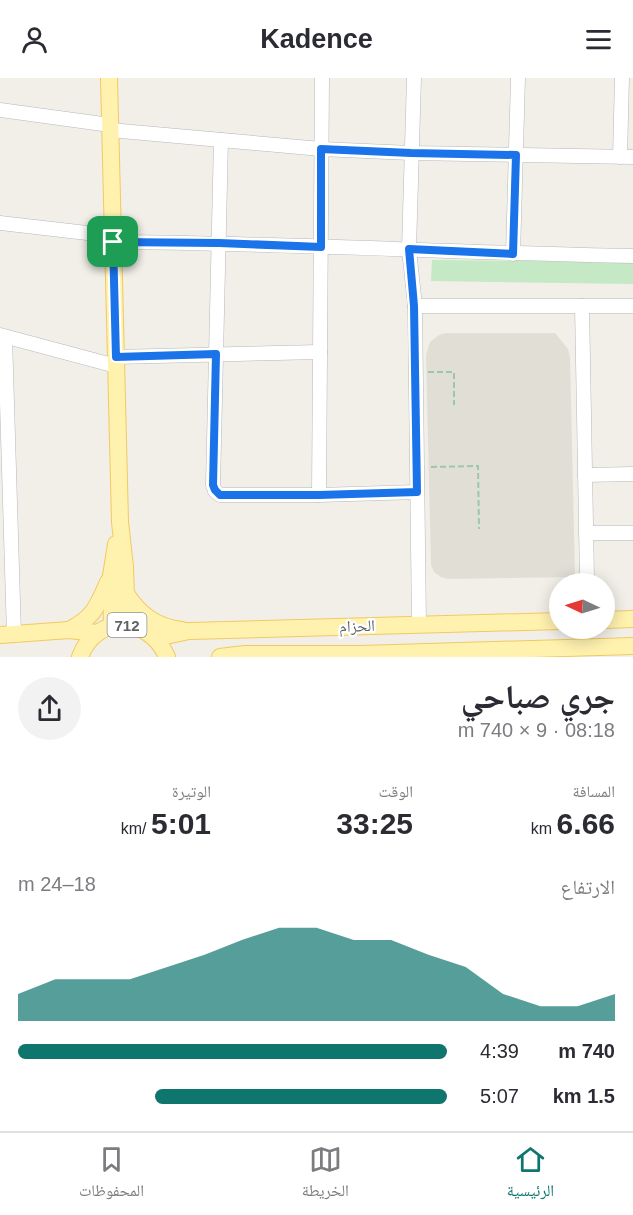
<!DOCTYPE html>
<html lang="ar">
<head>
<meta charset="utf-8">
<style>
  body { margin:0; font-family:Helvetica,"Noto Naskh Arabic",sans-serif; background:#f2f2f3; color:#2b2b33; direction:rtl; height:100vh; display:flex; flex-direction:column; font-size:22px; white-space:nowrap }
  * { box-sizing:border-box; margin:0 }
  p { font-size:20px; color:#7c7c81 }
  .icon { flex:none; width:33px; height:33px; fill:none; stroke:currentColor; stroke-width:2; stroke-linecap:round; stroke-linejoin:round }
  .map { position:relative; height:579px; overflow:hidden; direction:ltr }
  .side { display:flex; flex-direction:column; background:#fff; flex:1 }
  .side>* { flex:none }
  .needle { width:39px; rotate:274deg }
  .controls { position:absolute; left:549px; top:495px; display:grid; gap:12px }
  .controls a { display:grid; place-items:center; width:66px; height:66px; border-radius:50%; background:#fff; box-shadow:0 3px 15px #0003; font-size:30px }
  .pin { position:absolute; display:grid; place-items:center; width:51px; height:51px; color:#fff; margin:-26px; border-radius:12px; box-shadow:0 3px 9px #0006 }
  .round { display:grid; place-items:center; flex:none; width:63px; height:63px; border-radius:32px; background:#f2f2f3 }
  .head { display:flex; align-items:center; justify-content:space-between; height:102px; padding:0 18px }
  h1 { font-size:33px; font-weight:700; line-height:45px }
  .figures { display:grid; grid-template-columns:repeat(3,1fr); gap:9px; height:102px; padding:6px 18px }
  .figures div { display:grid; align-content:center }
  .figures b { font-size:30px; font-weight:700 }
  .figures small { font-size:16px; font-weight:400 }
  .figures p { font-size:16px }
  .chart { height:168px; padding:12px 18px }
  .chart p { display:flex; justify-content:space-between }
  .chart svg { width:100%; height:108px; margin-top:6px; fill:#0f766e; opacity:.7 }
  ul { padding:0 18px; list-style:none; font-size:20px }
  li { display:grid; grid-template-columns:96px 72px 1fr; align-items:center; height:45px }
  li i { height:15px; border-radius:8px; background:#0f766e }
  header { display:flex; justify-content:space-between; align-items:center; height:78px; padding:0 18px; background:#fff; font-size:27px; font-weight:700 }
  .tabs { display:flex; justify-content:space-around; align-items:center; height:84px; border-top:2px solid #e1e1e2; background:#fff; font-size:16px; color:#7c7c81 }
  .tabs a { display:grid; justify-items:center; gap:3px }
  .tabs .selected { color:#0f766e }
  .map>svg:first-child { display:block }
</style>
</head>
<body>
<header><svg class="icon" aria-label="menu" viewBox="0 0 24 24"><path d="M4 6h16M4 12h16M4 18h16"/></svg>Kadence<svg class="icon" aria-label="person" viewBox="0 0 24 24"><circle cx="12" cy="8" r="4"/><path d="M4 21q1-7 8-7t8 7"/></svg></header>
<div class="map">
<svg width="633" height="579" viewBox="0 0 633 579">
  <rect width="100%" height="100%" fill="#f1efe8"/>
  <polygon fill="#e1ded6" points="446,255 555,255 568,271 570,279 575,499 448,501 441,499 434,494 431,487 426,277 430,264 439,257"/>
  <polygon fill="#c5e8c5" points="432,182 633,184 633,206 431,203"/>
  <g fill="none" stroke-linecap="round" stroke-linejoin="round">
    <defs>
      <g id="minor">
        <polyline points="414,0 409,171 415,228 419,546"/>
        <polyline points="0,32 110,47"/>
        <polyline points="110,52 321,71 411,75 633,79"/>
        <polyline points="221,62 213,407 215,413 220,417 319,417 417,414"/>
        <polyline points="620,79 622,0"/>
        <polyline points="0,145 113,158"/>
        <path d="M113,164C286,165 460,175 633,178"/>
        <polyline points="513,176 518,0"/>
        <polyline points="415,228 633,228"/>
        <polyline points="582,228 587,501"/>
        <polyline points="0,257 116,288"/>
        <polyline points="5,259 14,557"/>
        <polyline points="116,279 320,274"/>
        <polyline points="585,397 633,396"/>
        <polyline points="319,417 322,0"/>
        <polyline points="586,455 633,455"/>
      </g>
      <g id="major">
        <polyline points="109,0 120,444 125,489 127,547"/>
        <path d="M125,514C139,536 155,549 182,552"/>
        <polyline points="604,542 633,541"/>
        <polyline points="112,548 111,498 116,466"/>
        <path d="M69,552C94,539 97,529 108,504"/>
        <polyline points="0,557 69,552 97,555"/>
        <polyline points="156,560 189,553 560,543"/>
        <path d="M80,579C96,535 150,538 167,579"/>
        <polyline points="220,579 245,576 361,576 633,568"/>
      </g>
    </defs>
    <use href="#minor" stroke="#b5b8bc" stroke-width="15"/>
    <use href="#major" stroke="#f2c960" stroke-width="18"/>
    <g stroke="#9cc7a9" stroke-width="2" stroke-dasharray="6 3" stroke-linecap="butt">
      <polyline points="428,294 454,294 454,327"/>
      <polyline points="431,389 478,388 479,451"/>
    </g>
    <use href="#minor" stroke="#fff" stroke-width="14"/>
    <use href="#major" stroke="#fff2af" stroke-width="16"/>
  </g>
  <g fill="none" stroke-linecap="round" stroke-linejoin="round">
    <defs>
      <polygon id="route" points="321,71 411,75 516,77 513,176 409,171 414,228 417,414 319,417 220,417 215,412 213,407 216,276 116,279 113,164 219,165 321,169"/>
    </defs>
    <use href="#route" stroke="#fff" stroke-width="12"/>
    <use href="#route" stroke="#1a73e8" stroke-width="8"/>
  </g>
  <g text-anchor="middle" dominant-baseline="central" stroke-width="4.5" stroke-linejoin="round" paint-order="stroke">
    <rect fill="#fff" stroke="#8f9295" stroke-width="1.5" x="107.5" y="535" width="39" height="24" rx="4.5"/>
    <g font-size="15" font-weight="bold" fill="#5f6368">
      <text x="127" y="547">712</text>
    </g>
    <g font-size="16" fill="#5f6368" stroke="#fff">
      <text transform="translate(357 548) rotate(-2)">الحزام</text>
    </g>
  </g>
</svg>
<div class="controls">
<a><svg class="needle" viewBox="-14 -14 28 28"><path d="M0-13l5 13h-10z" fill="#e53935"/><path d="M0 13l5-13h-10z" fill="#7c7c81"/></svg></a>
</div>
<div class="pin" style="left:113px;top:164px;background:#1e9e55"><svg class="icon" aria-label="arrive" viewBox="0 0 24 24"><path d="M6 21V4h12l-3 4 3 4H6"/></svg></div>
</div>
<section class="side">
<div class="head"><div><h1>جري صباحي</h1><p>08:18 · 9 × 740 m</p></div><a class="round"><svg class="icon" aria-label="share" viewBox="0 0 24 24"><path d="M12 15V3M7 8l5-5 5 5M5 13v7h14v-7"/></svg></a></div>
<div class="figures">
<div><p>المسافة</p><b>6.66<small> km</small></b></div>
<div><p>الوقت</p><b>33:25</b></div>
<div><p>الوتيرة</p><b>5:01<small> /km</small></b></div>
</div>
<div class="chart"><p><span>الارتفاع</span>18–24 m</p>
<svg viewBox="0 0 160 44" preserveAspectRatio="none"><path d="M0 44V33L10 27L20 27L30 27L40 22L50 17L60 11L70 6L80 6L90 11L100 11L110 17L120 22L130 33L140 38L150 38L160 33V44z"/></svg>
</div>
<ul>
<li><b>740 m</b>4:39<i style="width:100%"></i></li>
<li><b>1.5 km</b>5:07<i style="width:68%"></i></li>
</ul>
</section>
<nav class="tabs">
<a class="selected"><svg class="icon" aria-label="home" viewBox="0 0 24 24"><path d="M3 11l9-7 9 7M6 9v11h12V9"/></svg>الرئيسية</a>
<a><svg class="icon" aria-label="map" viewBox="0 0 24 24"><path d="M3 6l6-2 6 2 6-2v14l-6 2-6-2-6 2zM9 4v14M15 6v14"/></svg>الخريطة</a>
<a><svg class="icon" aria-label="saved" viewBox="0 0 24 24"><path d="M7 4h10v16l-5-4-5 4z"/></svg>المحفوظات</a>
</nav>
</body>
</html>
